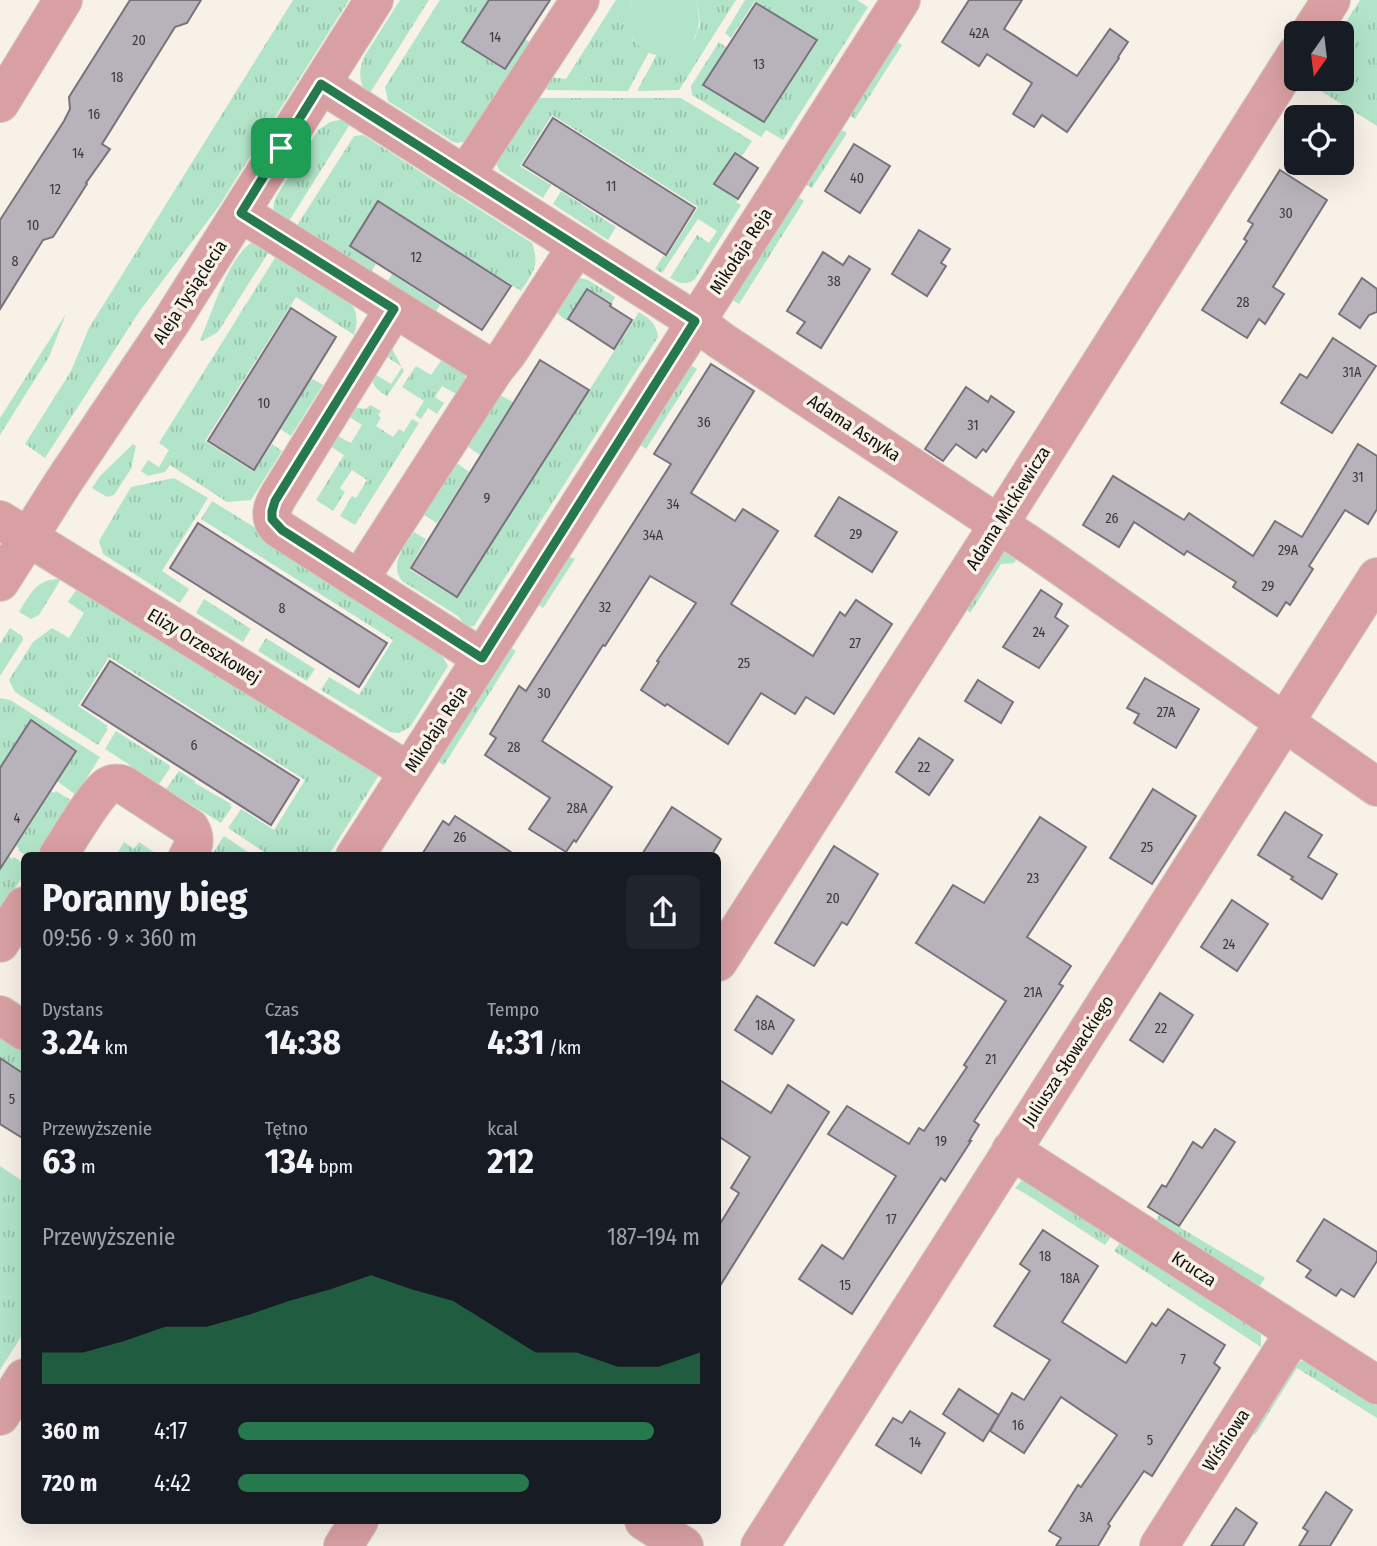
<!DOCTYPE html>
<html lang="pl">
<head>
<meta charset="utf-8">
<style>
  body { margin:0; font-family:"Fira Sans Condensed",sans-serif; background:#20242c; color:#f1f3f6; height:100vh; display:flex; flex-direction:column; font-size:26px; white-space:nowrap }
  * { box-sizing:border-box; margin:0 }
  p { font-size:23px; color:#9ea1a6 }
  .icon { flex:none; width:38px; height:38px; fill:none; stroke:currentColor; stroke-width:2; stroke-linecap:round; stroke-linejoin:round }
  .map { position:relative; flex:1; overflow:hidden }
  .drawer { position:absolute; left:21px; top:852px; width:700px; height:672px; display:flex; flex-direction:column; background:#171b24; border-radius:10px; box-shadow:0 7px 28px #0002 }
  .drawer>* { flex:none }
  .needle { width:46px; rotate:194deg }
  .buttons { position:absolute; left:1284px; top:21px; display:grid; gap:14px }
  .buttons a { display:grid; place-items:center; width:70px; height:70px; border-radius:10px; background:#171b24; box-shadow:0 7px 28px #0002; font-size:35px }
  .pin { position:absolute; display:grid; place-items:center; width:60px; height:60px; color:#fff; margin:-30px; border-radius:14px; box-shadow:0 4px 10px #0006 }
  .round { display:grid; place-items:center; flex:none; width:74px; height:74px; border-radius:10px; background:#20242c }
  .headline { display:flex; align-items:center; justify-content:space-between; height:119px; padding:0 21px }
  h1 { font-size:38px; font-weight:700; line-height:52px }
  .stats { display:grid; grid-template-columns:repeat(3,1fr); gap:10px; height:119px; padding:7px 21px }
  .stats div { display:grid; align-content:center }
  .stats b { font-size:35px; font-weight:700 }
  .stats small { font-size:19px; font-weight:400 }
  .stats p { font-size:19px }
  .chart { height:196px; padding:14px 21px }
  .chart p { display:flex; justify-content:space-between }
  .chart svg { width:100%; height:126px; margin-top:7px; fill:#25794c; opacity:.7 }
  ul { padding:0 21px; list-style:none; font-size:23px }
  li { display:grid; grid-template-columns:112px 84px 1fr; align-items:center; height:52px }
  li i { height:18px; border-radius:9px; background:#25794c }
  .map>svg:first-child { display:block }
</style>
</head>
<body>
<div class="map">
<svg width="1377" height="1546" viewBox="0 0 1377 1546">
  <defs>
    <pattern id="grass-tufts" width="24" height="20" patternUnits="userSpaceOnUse" patternTransform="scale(1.75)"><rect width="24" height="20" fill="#b2e4c9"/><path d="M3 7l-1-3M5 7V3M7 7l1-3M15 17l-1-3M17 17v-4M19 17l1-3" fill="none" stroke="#98c3ab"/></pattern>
  </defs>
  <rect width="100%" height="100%" fill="#f8f1e8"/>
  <g fill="url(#grass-tufts)">
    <polygon points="293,0 349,0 219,206 139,312 45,458 25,444 71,371 89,328"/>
    <path d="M400,0H429L368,96C359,84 358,71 364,57Z"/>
    <polygon points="440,0 488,0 461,42 505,70 525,39 533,44 466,141 458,143 453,142 388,101 385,87"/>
    <path d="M616,0H633L631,3C628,26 626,40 649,52L628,91L547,90L544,83L548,77L566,79Z"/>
    <polygon points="695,0 736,0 679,90 637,91 657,54 664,56 695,38 700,25 699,12"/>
    <polygon points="745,0 857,0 868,7 783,140 766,130 761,137 692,95 691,86 719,42 727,48 703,86 764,123 818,41 755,1 731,38 725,33"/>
    <polygon points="1360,0 1377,0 1377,126 1308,83 1310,79 1342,79 1342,33 1339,33"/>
    <polygon points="896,41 902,45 855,119 848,114"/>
    <path d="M537,98H681L752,141L742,156L734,152L714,184L738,200L736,202L741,205L695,279C686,286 679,283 670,278L697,235L709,243L717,231L698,219L662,273L655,269L664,255L667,256L698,207L552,115L520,166L551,185L543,198L500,171L497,165L498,161Z"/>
    <path d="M343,119L352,121L284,229C276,218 270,211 276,197L318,130L330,122Z"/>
    <polygon points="840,129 847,133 812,188 805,184"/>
    <path d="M363,135L532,243C540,266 533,272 521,291L378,201L349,246L376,264L370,273L296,227L354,136Z"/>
    <polygon points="561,191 616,227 608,240 553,204"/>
    <polygon points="797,196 804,201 739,304 728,297"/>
    <path d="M257,239L275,242L218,332L202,341L200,340C213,312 229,252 257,239Z"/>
    <path d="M278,253C298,266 344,289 354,308C358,317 357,326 354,335L296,297L205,441L254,472L272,444L282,451L251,500L227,502L170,465L165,472L148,476L141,471L148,460L159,467L169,450L159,443Z"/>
    <polygon points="392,274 440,305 434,314 386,284"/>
    <polygon points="575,277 588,280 615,297 612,303 587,288 567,321 557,313 556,308"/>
    <path d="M639,312C650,319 656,323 658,337L474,626L467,627L458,616L402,581C389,564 404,547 414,532L426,539L409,569L457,598Z"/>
    <polygon points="66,314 49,357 0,435 0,418"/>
    <path d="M390,345L404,371L387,396C376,390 373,385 369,373H373L391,384L402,367L384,355Z"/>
    <polygon points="443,358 464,373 467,381 460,396 442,386 435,397 444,403 437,414 428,408 421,419 415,415 424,401 402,387 416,366 431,375"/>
    <polygon points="687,362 697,369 646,449 639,444"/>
    <polygon points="311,378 323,385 291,436 280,429"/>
    <polygon points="500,395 513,402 480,455 467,446"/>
    <polygon points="370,405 381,411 378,415 381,418 376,426 393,437 399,429 404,432 412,419 419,423 355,525 340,516 352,496 356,498 367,480 352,470 340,488 345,492 333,511 316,500 344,455 330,446 336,435 351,443 362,425 346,415 354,407 366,409"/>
    <polygon points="133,444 136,446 131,469 114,495 107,497 92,488 100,476"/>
    <polygon points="457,463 469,472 437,523 424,515"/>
    <polygon points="174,478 208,498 162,571 189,589 180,603 103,554 99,541 131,487"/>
    <polygon points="212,501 267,535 441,654 448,666 410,727 399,733 390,732 321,690 329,677 359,695 393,640 201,519"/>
    <polygon points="1006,552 1019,555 1014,563 1001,564 970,613 963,605 999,555"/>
    <polygon points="568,556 575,559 543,608 537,604"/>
    <path d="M61,579L39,615L31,619L19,612C30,594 37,578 61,579Z"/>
    <polygon points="78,587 379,775 328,856 270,856 228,828 241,809 274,830 305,780 109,657 78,706 108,726 106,728 108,729 98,745 15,692 9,680 33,642 52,628 69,638 84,613 68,602"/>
    <polygon points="204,599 251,629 243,642 196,613"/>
    <polygon points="10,628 22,636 23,640 0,676 0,644"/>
    <polygon points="266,638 315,669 307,681 258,651"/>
    <polygon points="510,647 516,651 444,765 437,761 456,735"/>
    <polygon points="0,698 10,700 100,757 76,795 57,781 77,750 30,720 0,767"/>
    <polygon points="116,731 169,765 170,768 159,784 105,749"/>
    <polygon points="179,771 195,781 195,783 231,804 230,806 232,807 221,823 166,789"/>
    <polygon points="51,791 54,793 56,791 72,801 36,856 26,856 18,850 19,848 16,846"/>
    <polygon points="224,836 254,856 211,856"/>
    <polygon points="124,842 134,849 139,842 155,853 153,856 116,856"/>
    <polygon points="9,856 12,859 14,857 24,864 24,874 0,912 0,870"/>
    <polygon points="0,1029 24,1045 24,1073 0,1057"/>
    <polygon points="0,1166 24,1182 24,1332 0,1370"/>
    <polygon points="1023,1179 1113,1234 1105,1245 1026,1194 1015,1188"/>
    <polygon points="1159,1215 1265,1278 1257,1290 1152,1229"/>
    <polygon points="1121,1241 1252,1327 1261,1335 1261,1347 1114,1251"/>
    <polygon points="1299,1361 1310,1361 1377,1402 1377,1418 1297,1368 1255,1435 1251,1427 1294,1363"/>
  </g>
  <path fill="#b2e4c9" d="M633,0H695C716,53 648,77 630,32C626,21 627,10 633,0Z"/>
  <g fill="#b8b2bb" stroke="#78737b" stroke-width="2">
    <polygon points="130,0 201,0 187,23 175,27 102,144 110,149 86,183 87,184 53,237 43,240 0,309 0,220 64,121 70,109 69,97"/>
    <polygon points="489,0 550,0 505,69 462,42"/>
    <polygon points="969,0 1022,0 1004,29 1077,76 1110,29 1128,42 1118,57 1119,58 1067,132 1042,115 1034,127 1013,114 1032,83 987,54 979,66 942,42"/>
    <polygon points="756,3 817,40 764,122 703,85"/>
    <polygon points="553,118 695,208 666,255 523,165"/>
    <polygon points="854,144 890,166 860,213 825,191"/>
    <polygon points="735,153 758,168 738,199 714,184"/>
    <polygon points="1280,170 1327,200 1273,287 1284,294 1265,324 1259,319 1247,338 1202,310 1247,241 1244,239 1253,224 1248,221"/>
    <polygon points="378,201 511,286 482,330 350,246"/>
    <polygon points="919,230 950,249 941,263 946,266 927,296 892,274"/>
    <polygon points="823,252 843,265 849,256 870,269 821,348 797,333 805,322 787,311"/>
    <polygon points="1362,278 1377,289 1377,312 1369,315 1360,328 1339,314"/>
    <polygon points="587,289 611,304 610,306 632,320 614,349 568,319"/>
    <polygon points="291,308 336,337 254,470 208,441"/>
    <polygon points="1333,338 1376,366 1332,433 1281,403 1300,374 1307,378"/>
    <polygon points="540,360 589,390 457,597 411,568"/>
    <polygon points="711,364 754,391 691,493 735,521 743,509 778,531 731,604 813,656 840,612 845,616 856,600 892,624 834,714 806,697 795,714 761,693 728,744 667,704 665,706 641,690 659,662 657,661 696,603 650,576 605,646 603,645 542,741 612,787 576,842 574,840 566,852 529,829 550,798 485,755 496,738 490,734 519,686 526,691 671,464 654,454"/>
    <polygon points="966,387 988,402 991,396 1014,412 986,452 983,449 976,458 956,444 943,461 925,449"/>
    <polygon points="1358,444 1377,456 1377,509 1368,524 1345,510 1309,566 1313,569 1290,605 1286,602 1277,616 1233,587 1236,582 1187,551 1184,555 1134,522 1119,547 1083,525 1113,476 1184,520 1189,513 1253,556 1275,521 1302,537"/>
    <polygon points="839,497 897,532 872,572 815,536"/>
    <polygon points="198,523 387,643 359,687 170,568"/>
    <polygon points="1041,590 1062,604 1055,617 1068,626 1039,668 1003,647"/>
    <polygon points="110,661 299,780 271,825 82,705"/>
    <polygon points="1145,678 1199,709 1176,748 1134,723 1139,714 1127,708"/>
    <polygon points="978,680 1013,702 1001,723 965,701"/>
    <polygon points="31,720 76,751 0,869 0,768"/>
    <polygon points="919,738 953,760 929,795 896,772"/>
    <polygon points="1153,789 1196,816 1152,884 1110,858"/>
    <polygon points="672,807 721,839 711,856 641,856"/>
    <polygon points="1285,812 1322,835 1308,857 1337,874 1322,899 1291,879 1293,877 1258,855"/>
    <polygon points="455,816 517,856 421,856 443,821 449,825"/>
    <polygon points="1040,817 1086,847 1027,937 1071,966 1059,984 1063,986 974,1121 979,1125 969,1141 971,1141 945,1181 941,1178 852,1314 799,1279 822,1245 843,1259 896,1176 828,1134 847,1106 909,1144 919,1128 924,1131 967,1067 964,1065 1006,1001 916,943 953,885 984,903"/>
    <polygon points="834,846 878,874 847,925 842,922 814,966 775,943"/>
    <polygon points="1232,900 1268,924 1237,971 1201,947"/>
    <polygon points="1160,993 1193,1015 1163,1062 1130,1040"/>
    <polygon points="757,996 794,1020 772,1054 735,1030"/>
    <polygon points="0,1058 24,1074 24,1139 0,1124"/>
    <polygon points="718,1079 771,1113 788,1085 829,1112 718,1289 718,1227 739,1193 731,1188 750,1157 718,1136"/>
    <polygon points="1215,1129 1235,1142 1179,1226 1148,1207 1162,1185 1166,1187 1193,1142 1202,1148"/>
    <polygon points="1324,1219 1377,1252 1377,1261 1354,1297 1341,1289 1336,1296 1306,1277 1311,1270 1297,1261"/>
    <polygon points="1043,1230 1098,1266 1062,1322 1126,1363 1152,1323 1156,1326 1168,1309 1225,1345 1214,1363 1220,1368 1152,1476 1144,1471 1108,1524 1110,1526 1098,1546 1056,1546 1061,1538 1049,1531 1078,1485 1081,1487 1117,1435 1061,1397 1024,1453 990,1431 999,1415 983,1441 943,1414 959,1389 999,1415 1012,1393 1024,1400 1050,1360 994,1326 1030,1271 1020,1264"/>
    <polygon points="910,1411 945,1433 921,1473 876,1445 893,1418 902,1423"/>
    <polygon points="1326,1492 1352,1510 1330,1546 1299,1546 1308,1531 1303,1528"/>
    <polygon points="1236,1508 1257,1523 1243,1546 1211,1546"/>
  </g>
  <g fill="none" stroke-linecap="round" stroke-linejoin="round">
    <defs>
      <g id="minor">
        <polyline points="1310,33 1331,0"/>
        <polyline points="321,84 695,321 720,340 1039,551 1377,787"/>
        <polyline points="0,103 63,0"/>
        <polyline points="465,176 580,0"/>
        <polyline points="241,213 494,370"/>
        <polyline points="0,520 408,771"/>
        <path d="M359,580L278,528C266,514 275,501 284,487L394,309"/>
        <polyline points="0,582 64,481 171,322 374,0"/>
        <polyline points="482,658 359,580 494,370 507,354 577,246"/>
        <path d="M58,856C67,842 96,793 108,786C113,783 118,783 124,785L190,828C196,838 194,847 188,856"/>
        <polyline points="355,856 482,658 901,0"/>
        <polyline points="0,943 24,906"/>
        <polyline points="718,962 999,524 1297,53"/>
        <polyline points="0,1015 24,1031"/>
        <polyline points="1011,1150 1377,1385"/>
        <polyline points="0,1416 24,1378"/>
        <polyline points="644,1521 684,1546"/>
        <polyline points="343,1546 359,1521"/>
        <polyline points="760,1546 1377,577"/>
        <polyline points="1159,1546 1294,1333"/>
      </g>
    </defs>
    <use href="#minor" stroke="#d3cdc5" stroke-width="40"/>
    <use href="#minor" stroke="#d9a0a3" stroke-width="38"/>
  </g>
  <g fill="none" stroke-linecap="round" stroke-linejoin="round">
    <defs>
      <polygon id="route" points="321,84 695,321 482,658 282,530 272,519 272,511 275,501 394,309 241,213"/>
    </defs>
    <use href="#route" stroke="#fff" stroke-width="14"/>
    <use href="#route" stroke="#25794c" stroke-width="9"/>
  </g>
  <g text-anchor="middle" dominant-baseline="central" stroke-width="7" stroke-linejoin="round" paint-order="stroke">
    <g font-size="14" fill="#3c3838">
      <text x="979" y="33">42A</text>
      <text x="495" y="37">14</text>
      <text x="139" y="40">20</text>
      <text x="759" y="64">13</text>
      <text x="117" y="77">18</text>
      <text x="94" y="114">16</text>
      <text x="78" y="153">14</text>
      <text x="857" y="178">40</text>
      <text x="611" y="186">11</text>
      <text x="55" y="189">12</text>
      <text x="1286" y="213">30</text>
      <text x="33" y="225">10</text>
      <text x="416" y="257">12</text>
      <text x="15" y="261">8</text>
      <text x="834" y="281">38</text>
      <text x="1243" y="302">28</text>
      <text x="1352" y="372">31A</text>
      <text x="264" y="403">10</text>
      <text x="704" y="422">36</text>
      <text x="973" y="425">31</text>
      <text x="1358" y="477">31</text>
      <text x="487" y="498">9</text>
      <text x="673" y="504">34</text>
      <text x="1112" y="518">26</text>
      <text x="856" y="534">29</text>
      <text x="653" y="535">34A</text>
      <text x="1288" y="550">29A</text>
      <text x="1268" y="586">29</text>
      <text x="605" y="607">32</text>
      <text x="282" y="608">8</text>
      <text x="1039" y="632">24</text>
      <text x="855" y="643">27</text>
      <text x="744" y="663">25</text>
      <text x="544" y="693">30</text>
      <text x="1166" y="712">27A</text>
      <text x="194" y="745">6</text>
      <text x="514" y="747">28</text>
      <text x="924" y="767">22</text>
      <text x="577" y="808">28A</text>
      <text x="17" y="818">4</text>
      <text x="460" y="837">26</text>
      <text x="1147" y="847">25</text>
      <text x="1033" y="878">23</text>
      <text x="833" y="898">20</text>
      <text x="1229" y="944">24</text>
      <text x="1033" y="992">21A</text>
      <text x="765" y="1025">18A</text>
      <text x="1161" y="1028">22</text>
      <text x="991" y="1059">21</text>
      <text x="12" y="1099">5</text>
      <text x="941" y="1141">19</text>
      <text x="891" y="1219">17</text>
      <text x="1045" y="1256">18</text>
      <text x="1070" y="1278">18A</text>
      <text x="845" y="1285">15</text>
      <text x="1183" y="1359">7</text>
      <text x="1018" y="1425">16</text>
      <text x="1150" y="1440">5</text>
      <text x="915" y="1442">14</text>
      <text x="1086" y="1517">3A</text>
    </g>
    <g font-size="18" fill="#12100d" stroke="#f8f1e8">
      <text transform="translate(741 251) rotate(-57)">Mikołaja Reja</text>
      <text transform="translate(190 292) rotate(-57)">Aleja Tysiąclecia</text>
      <text transform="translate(854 428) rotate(33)">Adama Asnyka</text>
      <text transform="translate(1008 508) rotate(-58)">Adama Mickiewicza</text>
      <text transform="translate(204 646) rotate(31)">Elizy Orzeszkowej</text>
      <text transform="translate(436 729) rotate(-57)">Mikołaja Reja</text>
      <text transform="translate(1068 1061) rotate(-57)">Juliusza Słowackiego</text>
      <text transform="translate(1194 1269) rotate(33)">Krucza</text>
      <text transform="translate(1226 1440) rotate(-57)">Wiśniowa</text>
    </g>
  </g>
</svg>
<div class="buttons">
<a><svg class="needle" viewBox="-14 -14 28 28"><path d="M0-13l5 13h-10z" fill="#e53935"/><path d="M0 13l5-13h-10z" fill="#9ea1a6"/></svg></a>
<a><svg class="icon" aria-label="locate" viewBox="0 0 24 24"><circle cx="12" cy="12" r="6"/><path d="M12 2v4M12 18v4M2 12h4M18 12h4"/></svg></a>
</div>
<div class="pin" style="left:281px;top:148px;background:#1e9e55"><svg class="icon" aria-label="arrive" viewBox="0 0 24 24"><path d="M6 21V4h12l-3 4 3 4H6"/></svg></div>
<section class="drawer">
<div class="headline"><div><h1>Poranny bieg</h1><p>09:56 · 9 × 360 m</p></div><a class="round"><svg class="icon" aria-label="share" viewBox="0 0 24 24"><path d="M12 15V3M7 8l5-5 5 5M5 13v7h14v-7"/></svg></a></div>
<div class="stats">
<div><p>Dystans</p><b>3.24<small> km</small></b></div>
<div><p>Czas</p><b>14:38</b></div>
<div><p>Tempo</p><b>4:31<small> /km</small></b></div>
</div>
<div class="stats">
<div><p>Przewyższenie</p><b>63<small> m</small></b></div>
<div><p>Tętno</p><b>134<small> bpm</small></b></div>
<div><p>kcal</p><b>212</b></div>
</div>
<div class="chart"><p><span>Przewyższenie</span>187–194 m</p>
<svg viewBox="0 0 160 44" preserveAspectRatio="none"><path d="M0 44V33L10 33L20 29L30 24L40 24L50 20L60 15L70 11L80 6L90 11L100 15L110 24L120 33L130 33L140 38L150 38L160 33V44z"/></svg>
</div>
<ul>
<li><b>360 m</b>4:17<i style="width:90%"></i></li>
<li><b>720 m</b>4:42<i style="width:63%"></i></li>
</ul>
</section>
</div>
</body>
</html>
